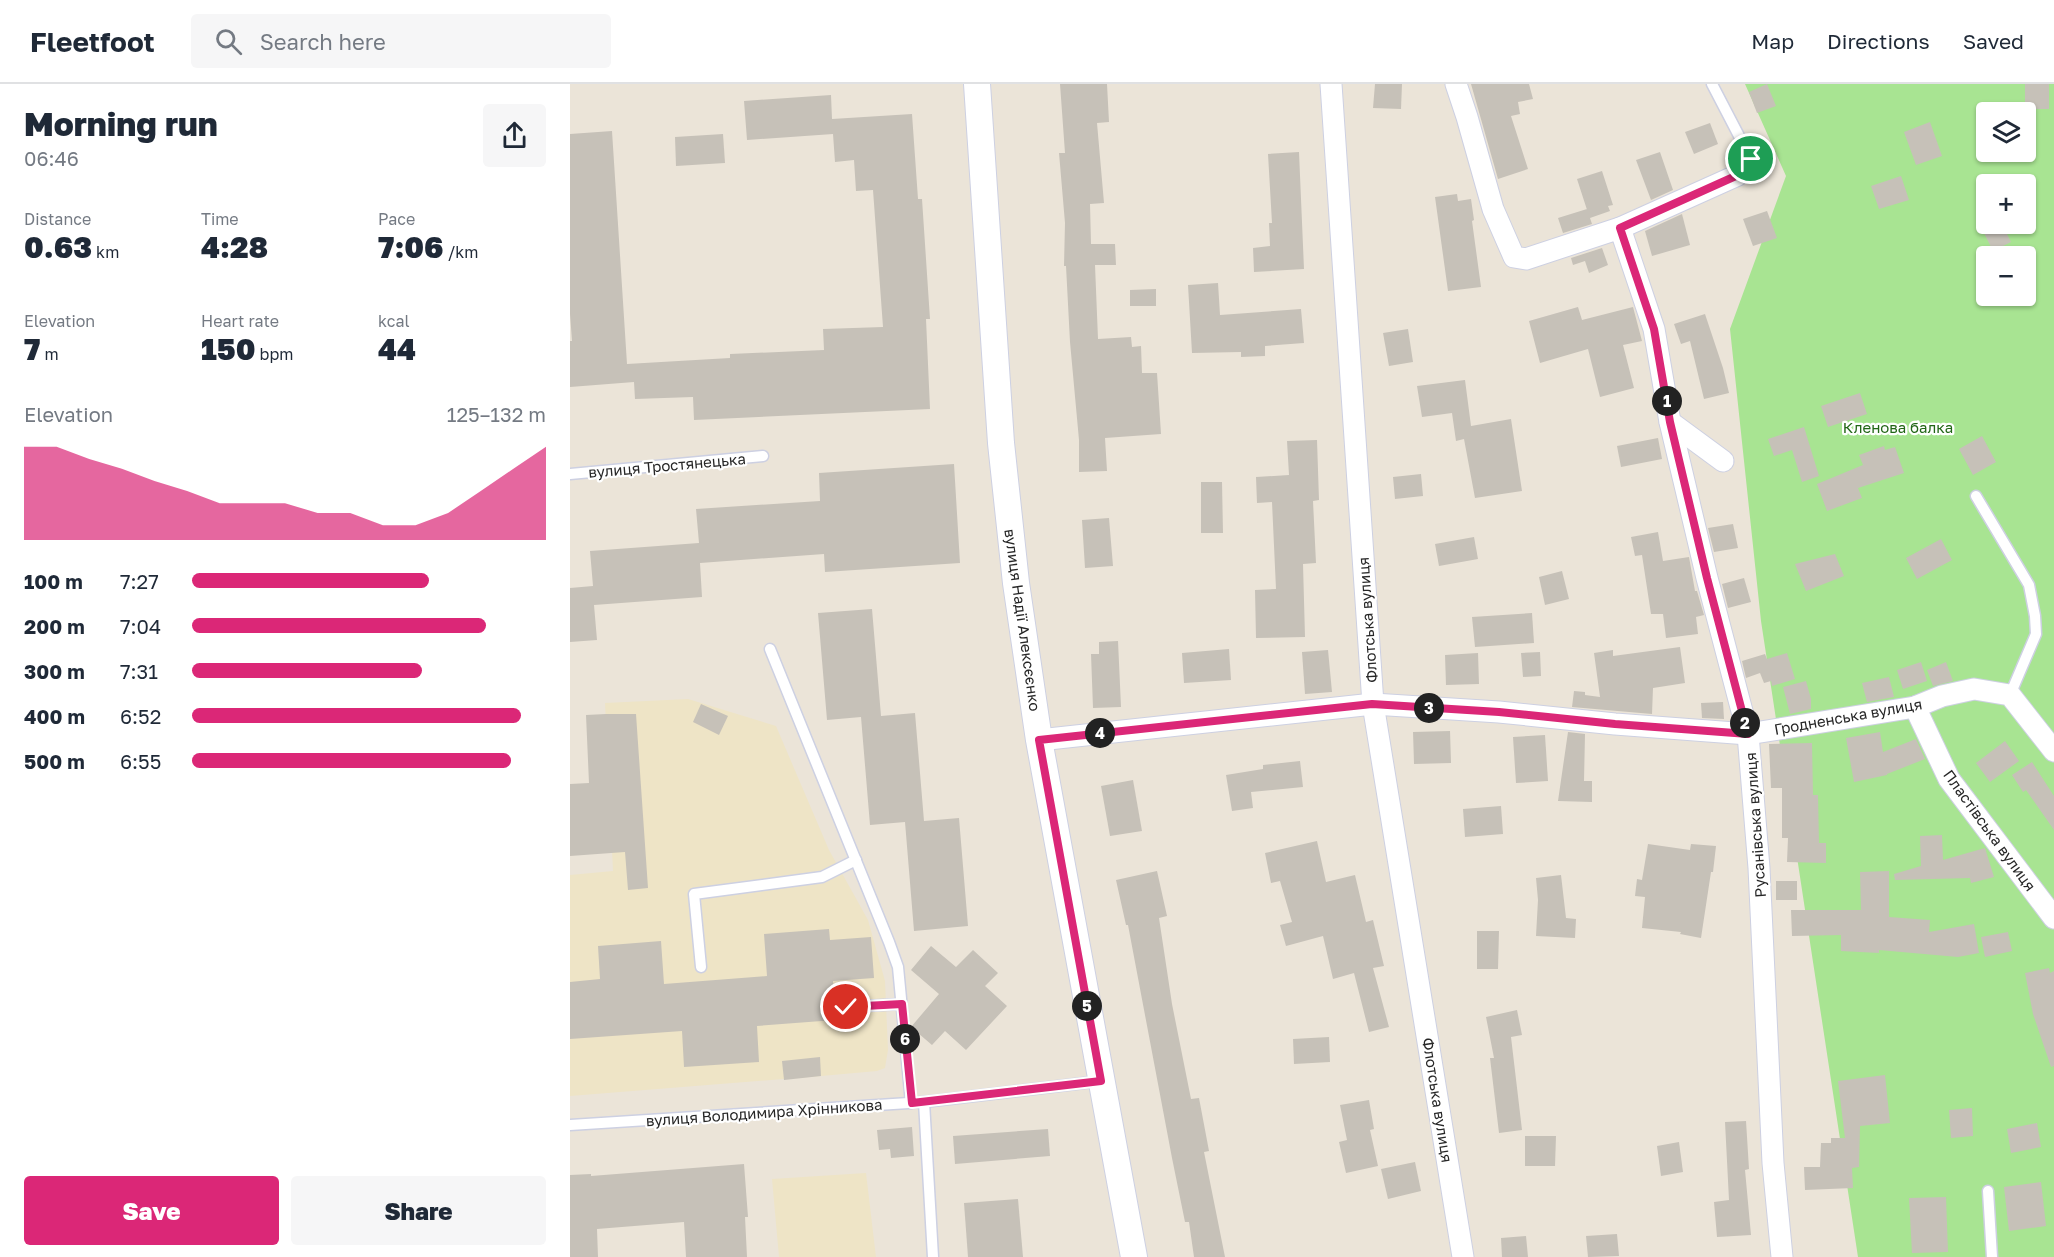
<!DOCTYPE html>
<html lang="en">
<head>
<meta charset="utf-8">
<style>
  body { margin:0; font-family:"Golos Text",sans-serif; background:#f6f6f7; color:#1f2937; height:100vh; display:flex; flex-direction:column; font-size:22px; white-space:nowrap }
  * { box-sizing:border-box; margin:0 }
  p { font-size:20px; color:#747a83 }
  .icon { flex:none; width:33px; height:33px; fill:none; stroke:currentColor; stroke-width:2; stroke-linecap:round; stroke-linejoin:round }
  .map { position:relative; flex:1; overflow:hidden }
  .sheet { display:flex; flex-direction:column; background:#fff; width:570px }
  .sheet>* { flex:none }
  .fabs { position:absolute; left:1406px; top:18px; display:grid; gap:12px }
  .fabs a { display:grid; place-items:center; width:60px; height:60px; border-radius:6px; background:#fff; box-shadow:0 2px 4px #0004; font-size:30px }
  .pin { position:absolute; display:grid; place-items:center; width:51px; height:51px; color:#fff; margin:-26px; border:3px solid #fff; border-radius:50%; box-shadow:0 2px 6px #0007 }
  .km { position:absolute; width:30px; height:30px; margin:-15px; border-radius:50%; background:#222; color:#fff; font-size:16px; line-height:30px; text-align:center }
  .round { display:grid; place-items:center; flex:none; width:63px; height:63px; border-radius:6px; background:#f6f6f7 }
  .overview { display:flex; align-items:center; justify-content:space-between; height:102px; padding:0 24px }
  h1 { font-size:33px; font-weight:800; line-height:45px }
  .figures { display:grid; grid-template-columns:repeat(3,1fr); gap:9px; height:102px; padding:6px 24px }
  .figures div { display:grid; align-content:center }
  .figures b { font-size:30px; font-weight:800 }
  .figures small { font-size:16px; font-weight:400 }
  .figures p { font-size:16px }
  .chart { height:168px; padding:12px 24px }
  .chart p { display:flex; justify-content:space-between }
  .chart svg { width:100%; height:108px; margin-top:6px; fill:#db2777; opacity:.7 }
  .action { display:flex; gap:12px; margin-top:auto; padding:12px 24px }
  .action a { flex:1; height:69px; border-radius:6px; background:#db2777; color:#fff; font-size:24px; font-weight:800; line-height:69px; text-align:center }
  .action a+a { background:#f6f6f7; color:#1f2937 }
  ul { padding:0 24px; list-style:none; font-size:20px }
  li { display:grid; grid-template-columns:96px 72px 1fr; align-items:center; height:45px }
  li i { height:15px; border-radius:8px; background:#db2777 }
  header { display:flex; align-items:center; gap:36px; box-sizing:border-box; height:84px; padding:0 30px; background:#fff; border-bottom:2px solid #e0e1e3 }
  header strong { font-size:28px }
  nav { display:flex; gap:33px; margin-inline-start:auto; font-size:21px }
  .search { width:420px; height:54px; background:#f6f6f7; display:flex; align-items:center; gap:15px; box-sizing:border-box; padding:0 21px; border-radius:6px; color:#747a83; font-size:22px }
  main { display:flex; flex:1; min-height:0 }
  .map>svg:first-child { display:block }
</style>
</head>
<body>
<header>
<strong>Fleetfoot</strong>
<div class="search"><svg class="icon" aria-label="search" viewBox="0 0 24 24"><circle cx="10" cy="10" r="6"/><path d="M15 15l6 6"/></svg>Search here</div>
<nav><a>Map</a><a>Directions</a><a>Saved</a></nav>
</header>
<main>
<section class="sheet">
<div class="overview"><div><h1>Morning run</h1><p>06:46</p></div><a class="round"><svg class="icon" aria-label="share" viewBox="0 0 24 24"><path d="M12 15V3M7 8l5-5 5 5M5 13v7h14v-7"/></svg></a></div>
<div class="figures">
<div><p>Distance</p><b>0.63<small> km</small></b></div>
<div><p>Time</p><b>4:28</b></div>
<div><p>Pace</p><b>7:06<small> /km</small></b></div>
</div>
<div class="figures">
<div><p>Elevation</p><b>7<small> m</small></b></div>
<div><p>Heart rate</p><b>150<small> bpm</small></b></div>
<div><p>kcal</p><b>44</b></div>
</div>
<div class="chart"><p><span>Elevation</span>125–132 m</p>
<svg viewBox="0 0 160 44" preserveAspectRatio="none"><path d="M0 44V6L10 6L20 11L30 15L40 20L50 24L60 29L70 29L80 29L90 33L100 33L110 38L120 38L130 33L140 24L150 15L160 6V44z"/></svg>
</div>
<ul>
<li><b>100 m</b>7:27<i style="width:67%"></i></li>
<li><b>200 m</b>7:04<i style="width:83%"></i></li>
<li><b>300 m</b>7:31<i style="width:65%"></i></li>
<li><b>400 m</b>6:52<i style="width:93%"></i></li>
<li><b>500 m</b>6:55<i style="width:90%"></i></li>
</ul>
<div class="action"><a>Save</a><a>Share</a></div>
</section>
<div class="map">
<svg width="1484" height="1173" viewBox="0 0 1484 1173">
  <rect width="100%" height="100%" fill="#ebe4d8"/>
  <g fill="#eee4c6">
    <polygon points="118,615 206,642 259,766 298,836 315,897 318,966 315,984 307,987 251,992 0,1012 0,791 43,787 35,619"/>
    <polygon points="296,1089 306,1173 209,1173 202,1095"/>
  </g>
  <path fill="#a8e492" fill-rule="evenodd" d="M1175,0H1484V1173H1288L1191,537L1160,245L1216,92ZM1416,28H1455V68H1416ZM1416,100H1455V140H1416ZM1416,172H1455V212H1416Z"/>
  <g fill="#c6c1b8">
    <polygon points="490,0 537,0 539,38 527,39 534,119 520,120 521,160 545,160 546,181 525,181 528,255 561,253 562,263 571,262 572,289 587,289 591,350 535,354 537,387 509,388 509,356 500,258 496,182 494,182 495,139 489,69 495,69"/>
    <polygon points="805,0 832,0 831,25 803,24"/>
    <polygon points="901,0 959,0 963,15 948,18 950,30 941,32 958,85 928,95"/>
    <polygon points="1197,0 1206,22 1187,29 1179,8"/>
    <rect x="1455" y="0" width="24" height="25"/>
    <polygon points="261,11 262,35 342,30 348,115 352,115 360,235 356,235 360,325 124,336 123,313 65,315 64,298 0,303 0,257 2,257 0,230 0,50 42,47 57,280 160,274 160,270 254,266 253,245 313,243 303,106 286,107 284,76 265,78 263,50 177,56 174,17"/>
    <polygon points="1360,38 1372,72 1346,81 1334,48"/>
    <polygon points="1140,39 1148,60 1124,70 1115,48"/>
    <polygon points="153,50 155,79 106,82 105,53"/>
    <polygon points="729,68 734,185 684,188 683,164 700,162 699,139 702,139 698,70"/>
    <polygon points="1090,68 1103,106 1081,116 1066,76"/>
    <polygon points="1032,87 1043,121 1038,122 1040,127 1020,134 1022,140 993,149 988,134 1017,125 1019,132 1007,95"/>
    <polygon points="1331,92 1339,116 1309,125 1301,102"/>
    <polygon points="887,110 888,117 901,115 904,136 902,137 911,203 878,207 865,113"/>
    <polygon points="1197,127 1207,154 1183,162 1173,135"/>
    <polygon points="1112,130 1120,161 1082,172 1075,147"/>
    <polygon points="1432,140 1441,158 1423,167 1414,149"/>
    <polygon points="1032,164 1038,181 1019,189 1015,177 1003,181 1001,174"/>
    <polygon points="648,199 650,231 731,225 734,259 695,262 695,272 671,273 671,268 622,269 618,201"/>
    <polygon points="586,205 586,222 560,222 560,206"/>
    <polygon points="1008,223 1012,236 1063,223 1072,257 1053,261 1064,304 1030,313 1018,265 970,279 959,237"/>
    <polygon points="1135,230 1153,284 1159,309 1134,315 1120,257 1111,260 1104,240"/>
    <polygon points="838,245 843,278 819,282 813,249"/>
    <polygon points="895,296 901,342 941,335 952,407 905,414 894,355 886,357 882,329 852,333 847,302"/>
    <polygon points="1290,309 1297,330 1258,343 1251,322"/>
    <polygon points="1234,343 1249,392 1232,398 1222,366 1204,372 1198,355"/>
    <polygon points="1412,352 1426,378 1403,391 1389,365"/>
    <polygon points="1088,354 1092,375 1051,383 1047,362"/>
    <polygon points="747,356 749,416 743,417 746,479 733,480 735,553 686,554 685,506 706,505 702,418 687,419 686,393 719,391 717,357"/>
    <polygon points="1314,362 1315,366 1325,363 1334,389 1288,404 1292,414 1257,427 1247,400 1293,381 1289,371"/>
    <polygon points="384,380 390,479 255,488 254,470 130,479 132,513 24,521 27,556 0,558 0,504 23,502 20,467 129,459 126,425 250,417 249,389"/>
    <polygon points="851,390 853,412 825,415 823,393"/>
    <polygon points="631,398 652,398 653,449 631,449"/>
    <polygon points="539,434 543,482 515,484 512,436"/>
    <polygon points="1163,440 1168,464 1144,468 1138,444"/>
    <polygon points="1088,448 1093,477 1119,473 1125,507 1127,507 1134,531 1126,533 1128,550 1096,554 1093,530 1081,530 1072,471 1065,472 1061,453"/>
    <polygon points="904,453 908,475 869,482 865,460"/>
    <polygon points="1371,455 1382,476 1347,495 1336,474"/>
    <polygon points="1265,470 1274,492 1236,507 1225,480"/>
    <polygon points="992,487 999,515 975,521 969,493"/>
    <polygon points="1174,494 1181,518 1158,524 1152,500"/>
    <polygon points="302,525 311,632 345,629 354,737 389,734 398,842 344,847 335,738 300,741 291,633 257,636 248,529"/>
    <polygon points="962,529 964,559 905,563 902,533"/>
    <polygon points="548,557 551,623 523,624 521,570 529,570 529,558"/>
    <polygon points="1110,563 1115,599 1083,604 1082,630 1002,623 1004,607 1015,608 1015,611 1030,613 1024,569 1043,566 1043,572"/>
    <polygon points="659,565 661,596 614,599 612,569"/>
    <polygon points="758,566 762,608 735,610 732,568"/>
    <polygon points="970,568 971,592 953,593 951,569"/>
    <polygon points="908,569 909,600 876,601 875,571"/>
    <polygon points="1217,569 1225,595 1202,602 1201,597 1194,599 1190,589 1176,594 1172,577 1195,570 1197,575"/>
    <polygon points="1351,578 1357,597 1333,605 1327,586"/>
    <polygon points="1376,578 1383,597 1363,602 1357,586"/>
    <polygon points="1319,593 1324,613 1297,618 1292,599"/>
    <polygon points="1236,597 1241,615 1241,625 1220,630 1213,603"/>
    <polygon points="1153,618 1154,635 1132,634 1131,619"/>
    <polygon points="131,620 158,632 149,651 123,638"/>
    <polygon points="36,630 66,630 78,804 58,806 55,768 0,772 0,700 19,699 16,631"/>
    <polygon points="880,647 881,679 844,680 843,648"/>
    <polygon points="998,648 1015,650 1014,697 1022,697 1022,718 988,717"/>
    <polygon points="1310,648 1313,668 1346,655 1355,675 1317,690 1317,691 1284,698 1276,654"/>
    <polygon points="975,651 978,697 946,699 943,653"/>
    <polygon points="1435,657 1449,677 1420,698 1406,679"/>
    <polygon points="1242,659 1243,711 1248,711 1249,759 1256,759 1256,779 1217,778 1218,754 1212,754 1212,704 1201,704 1199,660"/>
    <polygon points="730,677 733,703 681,708 683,724 662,727 656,691 693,685 693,681"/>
    <polygon points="1462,678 1484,712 1484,746 1456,706 1453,708 1442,691"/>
    <polygon points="563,696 572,747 540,752 531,702"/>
    <polygon points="931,722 933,750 895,753 893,725"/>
    <polygon points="1372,751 1373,776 1415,764 1424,793 1401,799 1400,794 1325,796 1324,790 1351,782 1350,752"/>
    <polygon points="747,757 756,798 785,791 796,838 803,836 814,882 803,884 819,943 799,948 784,889 763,895 753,852 716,862 710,841 722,838 710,797 701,799 695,769"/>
    <polygon points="1078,760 1120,766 1121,760 1146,762 1143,788 1141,788 1131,854 1110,850 1111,848 1072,844 1075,813 1065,812 1067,795 1072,796"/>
    <polygon points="587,787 597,832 589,834 602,920 621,1015 629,1014 639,1067 634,1068 655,1173 624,1173 619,1138 615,1138 602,1074 558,841 556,841 546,796"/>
    <polygon points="1319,787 1319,833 1360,836 1359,848 1404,840 1409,869 1388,873 1309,866 1309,869 1271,867 1271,851 1222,852 1221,826 1291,826 1290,788"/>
    <polygon points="991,791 996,834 1006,835 1005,854 966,852 968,816 966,794"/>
    <rect x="1206" y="797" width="21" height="19"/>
    <polygon points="259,845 260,856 301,853 304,894 263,897 265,936 187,942 189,978 114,983 112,947 0,955 0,898 30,895 28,862 91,857 94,900 197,892 194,850"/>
    <polygon points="907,847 929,847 928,885 907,885"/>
    <polygon points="1438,848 1442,867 1415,873 1411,853"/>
    <polygon points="361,862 386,883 403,866 428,889 415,902 437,922 396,966 375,947 362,961 341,943 369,910 341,886"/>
    <polygon points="1479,884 1480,889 1484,887 1484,982 1481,983 1463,930 1455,889"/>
    <polygon points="947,926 952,951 941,953 952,1046 929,1049 920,974 924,974 916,933"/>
    <polygon points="759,953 760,978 724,980 723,955"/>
    <polygon points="250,973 251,992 214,996 212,977"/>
    <polygon points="1315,991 1320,1039 1290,1042 1289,1083 1282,1084 1283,1104 1235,1106 1234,1083 1250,1083 1251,1059 1261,1059 1261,1054 1275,1054 1268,997"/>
    <polygon points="799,1016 804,1045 800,1046 808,1082 776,1089 769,1058 777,1056 770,1021"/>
    <polygon points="1402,1024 1403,1052 1381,1054 1379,1026"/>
    <polygon points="1176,1037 1179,1085 1175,1086 1181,1151 1147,1153 1144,1118 1159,1116 1155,1038"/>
    <polygon points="1467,1039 1471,1063 1441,1069 1437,1045"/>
    <polygon points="342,1043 344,1072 321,1074 320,1065 309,1066 307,1046"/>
    <polygon points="478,1045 480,1072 385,1080 383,1052"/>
    <polygon points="955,1052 986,1052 985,1082 955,1082"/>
    <polygon points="1109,1058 1113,1088 1091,1092 1087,1062"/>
    <polygon points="845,1078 851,1107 818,1115 811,1085"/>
    <polygon points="174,1080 178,1133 175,1133 177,1173 116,1173 114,1138 27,1145 28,1173 0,1173 0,1091 21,1090 21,1092"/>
    <polygon points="1471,1098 1476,1142 1439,1147 1434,1103"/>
    <polygon points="1376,1113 1378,1168 1342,1169 1339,1114"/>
    <polygon points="448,1115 453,1173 398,1173 394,1119"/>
    <polygon points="1047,1150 1049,1172 1018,1173 1016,1152"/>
    <polygon points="956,1152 958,1173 932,1173 931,1154"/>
  </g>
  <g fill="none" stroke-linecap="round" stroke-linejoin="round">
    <defs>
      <g id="service">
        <polyline points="1142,0 1181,75 1178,86 1168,91"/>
        <polyline points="0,390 193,372"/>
        <polyline points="1406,412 1459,501 1465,532 1466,550 1440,611"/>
        <polyline points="200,565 319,858 328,883 341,1019"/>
        <polyline points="131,883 124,810 252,793 286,776"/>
        <polyline points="276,923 331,920"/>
        <polyline points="354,1018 363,1173"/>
        <polyline points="0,1041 354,1018 531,997"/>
        <polyline points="1418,1107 1422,1173"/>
      </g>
      <g id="minor">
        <polyline points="761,0 803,620 893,1173"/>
        <polyline points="886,0 897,33 923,125 944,173 956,175 1050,144 1084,245 1100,338 1137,494 1178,650 1189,784 1203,1079 1212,1173"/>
        <polyline points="1050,144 1168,91"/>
        <polyline points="1100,338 1153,377"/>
        <polyline points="1345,623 1379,695 1484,834"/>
        <polyline points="469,656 803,620 929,628 1045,640 1178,650 1345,623 1372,612 1404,605 1440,611 1484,667"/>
      </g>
      <polyline id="tertiary" points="407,0 431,359 446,499 469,656 564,1173"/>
    </defs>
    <use href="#service" stroke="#cdd0e2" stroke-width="13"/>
    <use href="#minor" stroke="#cdd0e2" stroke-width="23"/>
    <use href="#tertiary" stroke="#cdd0e2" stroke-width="28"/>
    <use href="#service" stroke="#fff" stroke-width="10"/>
    <use href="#minor" stroke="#fff" stroke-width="21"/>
    <use href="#tertiary" stroke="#fff" stroke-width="26"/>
  </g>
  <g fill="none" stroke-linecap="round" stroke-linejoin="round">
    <defs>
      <polyline id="route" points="276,923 332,920 342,1019 531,997 469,656 802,620 929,628 1045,640 1178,650 1137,494 1100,338 1084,245 1050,144 1168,91 1178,86 1181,75"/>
    </defs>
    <use href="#route" stroke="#fff" stroke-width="12"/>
    <use href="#route" stroke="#db2777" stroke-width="8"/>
  </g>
  <g text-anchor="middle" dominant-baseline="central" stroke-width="4.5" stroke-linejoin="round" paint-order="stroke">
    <g font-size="15" fill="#216616" stroke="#fff">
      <text x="1328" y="343">Кленова балка</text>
    </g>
    <g font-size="15" fill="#272727" stroke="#fff">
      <text transform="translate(97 381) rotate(-5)">вулиця Тростянецька</text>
      <text transform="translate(453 536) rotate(82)">вулиця Надії Алексєєнко</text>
      <text transform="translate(797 536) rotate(-94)">Флотська вулиця</text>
      <text transform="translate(1278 632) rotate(-10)">Гродненська вулиця</text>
      <text transform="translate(1185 741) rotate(-94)">Русанівська вулиця</text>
      <text transform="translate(1420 746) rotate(54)">Пластівська вулиця</text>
      <text transform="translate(868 1016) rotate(81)">Флотська вулиця</text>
      <text transform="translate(194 1028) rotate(-4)">вулиця Володимира Хрінникова</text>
    </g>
  </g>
</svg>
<div class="fabs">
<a><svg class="icon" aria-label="layers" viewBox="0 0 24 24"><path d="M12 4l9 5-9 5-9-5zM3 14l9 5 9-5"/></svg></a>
<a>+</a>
<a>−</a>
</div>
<div class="pin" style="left:1181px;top:75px;background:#1e9e55"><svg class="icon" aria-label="arrive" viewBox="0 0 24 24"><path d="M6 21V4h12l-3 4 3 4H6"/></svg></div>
<div class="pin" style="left:276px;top:923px;background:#d93025"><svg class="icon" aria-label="check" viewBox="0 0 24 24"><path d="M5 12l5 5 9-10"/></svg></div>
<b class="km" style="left:1097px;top:317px">1</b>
<b class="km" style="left:1175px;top:639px">2</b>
<b class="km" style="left:859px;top:624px">3</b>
<b class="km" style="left:530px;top:649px">4</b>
<b class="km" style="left:517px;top:922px">5</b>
<b class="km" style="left:335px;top:955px">6</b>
</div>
</main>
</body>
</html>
